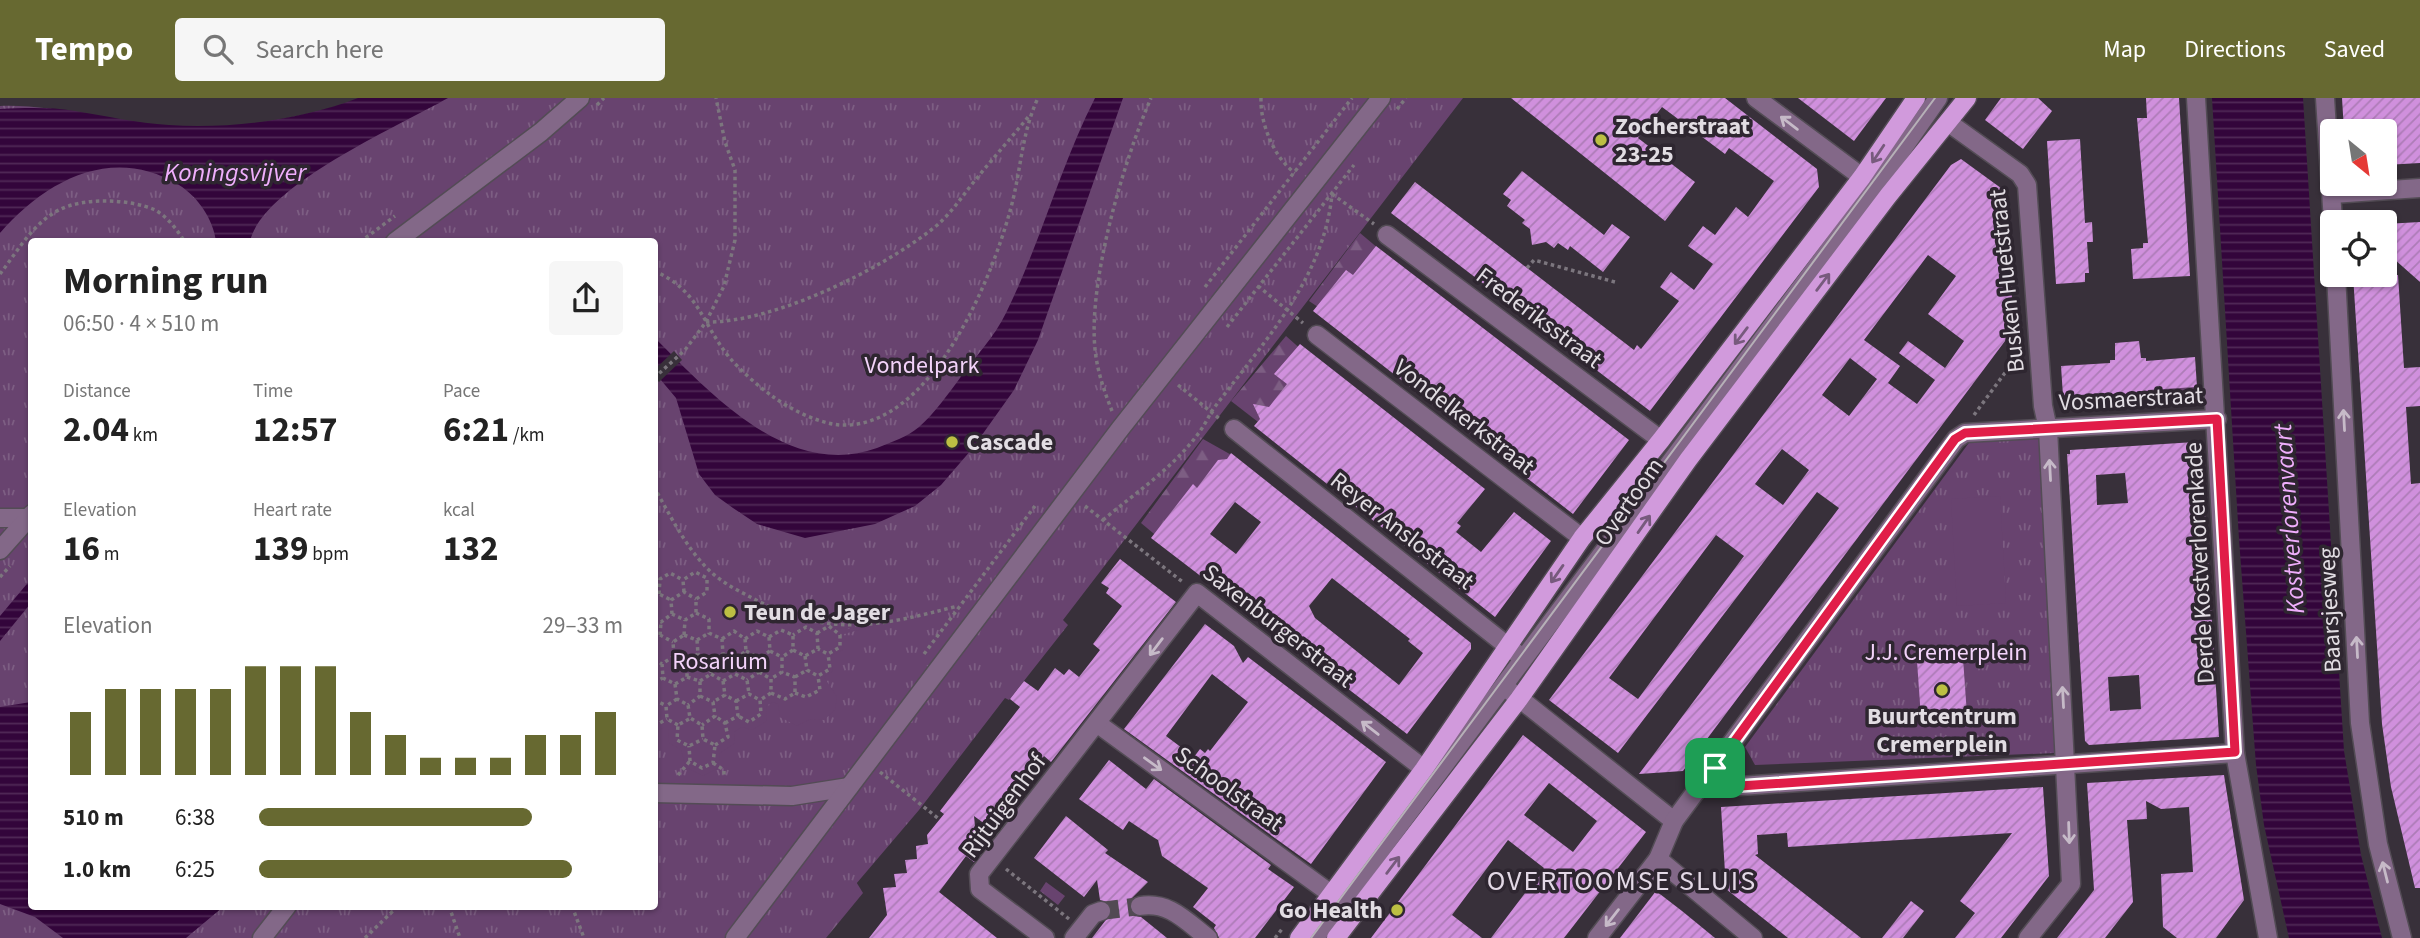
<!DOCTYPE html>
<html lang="en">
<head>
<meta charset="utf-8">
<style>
  body { margin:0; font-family:"Source Sans 3",sans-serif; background:#f6f6f6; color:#222; height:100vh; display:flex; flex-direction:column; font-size:26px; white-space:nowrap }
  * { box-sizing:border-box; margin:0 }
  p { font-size:23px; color:#767676 }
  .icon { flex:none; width:38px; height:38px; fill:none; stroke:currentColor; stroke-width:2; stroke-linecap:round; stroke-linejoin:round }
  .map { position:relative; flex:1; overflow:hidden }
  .panel { position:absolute; left:28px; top:140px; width:630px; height:672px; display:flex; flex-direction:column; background:#fff; border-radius:7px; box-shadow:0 2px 5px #0004 }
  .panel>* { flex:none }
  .needle { width:46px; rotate:150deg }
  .buttons { position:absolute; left:2320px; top:21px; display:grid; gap:14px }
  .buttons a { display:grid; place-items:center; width:77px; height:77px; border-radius:7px; background:#fff; box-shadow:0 2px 5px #0004; font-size:35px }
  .pin { position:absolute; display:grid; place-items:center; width:60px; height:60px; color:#fff; margin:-30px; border-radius:14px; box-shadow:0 4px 10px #0006 }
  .round { display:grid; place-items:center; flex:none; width:74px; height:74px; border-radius:7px; background:#f6f6f6 }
  .headline { display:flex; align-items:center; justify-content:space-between; height:119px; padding:0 35px }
  h1 { font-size:38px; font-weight:700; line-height:52px }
  .figures { display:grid; grid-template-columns:repeat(3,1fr); gap:10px; height:119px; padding:7px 35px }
  .figures div { display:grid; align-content:center }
  .figures b { font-size:35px; font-weight:700 }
  .figures small { font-size:19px; font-weight:400 }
  .figures p { font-size:19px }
  .chart { height:196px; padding:14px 35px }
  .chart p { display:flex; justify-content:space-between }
  .chart svg { width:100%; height:126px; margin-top:7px; stroke:#676931; stroke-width:6 }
  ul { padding:0 35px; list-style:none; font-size:23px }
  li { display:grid; grid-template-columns:112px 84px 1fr; align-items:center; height:52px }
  li i { height:18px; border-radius:9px; background:#676931 }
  header { display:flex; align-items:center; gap:42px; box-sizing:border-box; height:98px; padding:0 35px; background:#676931; color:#fff }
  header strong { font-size:33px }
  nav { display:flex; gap:38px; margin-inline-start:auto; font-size:24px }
  .search { width:490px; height:63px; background:#f6f6f6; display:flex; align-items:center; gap:18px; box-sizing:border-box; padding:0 24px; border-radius:7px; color:#767676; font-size:26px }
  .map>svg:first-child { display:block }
</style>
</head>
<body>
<header>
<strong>Tempo</strong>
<div class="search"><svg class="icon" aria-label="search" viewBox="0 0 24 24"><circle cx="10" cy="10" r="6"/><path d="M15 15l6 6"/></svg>Search here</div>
<nav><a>Map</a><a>Directions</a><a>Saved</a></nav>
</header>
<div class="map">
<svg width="2420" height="840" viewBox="0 0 2420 840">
  <defs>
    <pattern id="forest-firs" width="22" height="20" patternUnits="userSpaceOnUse" patternTransform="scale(1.75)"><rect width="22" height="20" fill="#68436f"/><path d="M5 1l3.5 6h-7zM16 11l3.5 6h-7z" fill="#7d5e83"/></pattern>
    <pattern id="park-tufts" width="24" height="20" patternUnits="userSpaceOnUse" patternTransform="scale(1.75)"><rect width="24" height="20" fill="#68436f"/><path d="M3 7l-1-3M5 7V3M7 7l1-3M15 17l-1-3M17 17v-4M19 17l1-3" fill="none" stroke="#7d5e83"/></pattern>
    <pattern id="water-rules" width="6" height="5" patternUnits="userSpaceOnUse" patternTransform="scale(1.75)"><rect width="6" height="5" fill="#33053b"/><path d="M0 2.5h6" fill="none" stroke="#502957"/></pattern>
    <pattern id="building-hatch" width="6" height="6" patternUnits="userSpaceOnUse" patternTransform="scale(1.75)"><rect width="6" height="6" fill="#d090dd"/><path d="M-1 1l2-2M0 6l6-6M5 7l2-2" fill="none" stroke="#ad7cb7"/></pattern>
  </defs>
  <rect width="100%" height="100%" fill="#38303a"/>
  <g fill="url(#forest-firs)">
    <polygon points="1360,135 1379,151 1321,211 1309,203"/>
    <polygon points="1286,238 1304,254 1293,286 1262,327 1231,303"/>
    <polygon points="1203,341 1235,359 1159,440 1141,425"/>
    <polygon points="855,782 863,795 826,840 807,840"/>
  </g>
  <g fill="url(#park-tufts)" fill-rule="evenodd">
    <path d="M364,0H1463L1063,522L1068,527L1009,602L1005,600L919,712L810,840H0V8C57,6 113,25 169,29C233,33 303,20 364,0ZM32,144H654V808H32Z"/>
    <polygon points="2041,340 2055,655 1755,667 1745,649 1971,342"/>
    <polygon points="1046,784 1065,798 1058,807 1040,793"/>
  </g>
  <g fill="#68436f">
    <polygon points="2197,289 2198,299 2139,303 2139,296 2148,295 2148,292"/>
    <polygon points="2112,295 2113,305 2085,306 2085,297"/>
    <polygon points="2000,398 2006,505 1957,508 1951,401"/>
    <path d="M670,470L682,477L694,471C709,476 720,489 734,497C782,526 822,538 877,527L844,536V551L831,558L833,573L824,579L837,599L835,612L824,622L810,621L797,628L780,619L778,606L773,604L766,608L767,623L752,632L742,629L734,634L735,645L720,655L718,670L703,678L686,669L681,652L668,644L669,631L665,629L655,635V475L659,477Z"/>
  </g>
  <g fill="url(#water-rules)">
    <path d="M358,0H448C397,29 264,87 250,143H216C213,121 198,99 179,87C112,46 45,83 0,135V11C24,10 51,9 75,13C106,18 137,25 169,27C230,31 301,22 358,0Z"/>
    <path d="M1095,0H1123L1038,242L1014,292L972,351L941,387L915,408L875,426L805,440L757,426L733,410L715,397L699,376L676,300L655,275L654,239C711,296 789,382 877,350C892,344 907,339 919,329C935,315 948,296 960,280C975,259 995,238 1006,215C1040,146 1060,69 1095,0Z"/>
    <polygon points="2212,0 2303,0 2344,653 2361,757 2382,840 2289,840 2264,727 2256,667 2239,441"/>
    <polygon points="31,481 31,505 0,543 0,518"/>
    <polygon points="31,604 32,808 223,809 186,840 63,840 35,819 0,806 0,609"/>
  </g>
  <polygon fill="#38303a" points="674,253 682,262 659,284 654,279 655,271"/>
  <g fill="url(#building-hatch)" fill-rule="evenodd">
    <polygon points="1511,0 1725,0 1817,71 1819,89 1650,313 1391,115 1415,84 1634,252 1637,247 1641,251 1679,203 1660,189 1671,174 1694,192 1713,166 1688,148 1703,128 1715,137 1736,109 1748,119 1774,83 1729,50 1725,56 1662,9 1638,40 1695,84 1665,123"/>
    <polygon points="1798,0 1886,0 1854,43"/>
    <polygon points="2001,0 2038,0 2052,13 2023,51 1985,22"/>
    <polygon points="2146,0 2179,0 2190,178 2133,181 2131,151 2143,150 2143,145 2148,145 2137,20 2147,20"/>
    <polygon points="2342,0 2420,0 2420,65 2385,67 2385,33 2344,33"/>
    <polygon points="2080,41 2085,125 2092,124 2093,144 2087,144 2089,175 2085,175 2085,184 2056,186 2047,43"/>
    <path d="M1961,61L2005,93L2014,231L1683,673L1639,676L1839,410L1817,394L1618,655L1549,602L1951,67ZM1928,157L1956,178L1928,216L1964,243L1945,270L1908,243L1899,255L1935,282L1917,306L1888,285L1900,268L1864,242ZM1850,260L1877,281L1849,318L1822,297ZM1782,351L1809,372L1783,407L1755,386ZM1716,437L1744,458L1638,601L1609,580Z"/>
    <polygon points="1522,73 1604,137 1612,126 1630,139 1603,174 1570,148 1568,152 1558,145 1554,150 1546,144 1532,147 1530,131 1522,125 1525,122 1507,108 1511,102 1503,96"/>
    <polygon points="2420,124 2420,184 2385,153 2385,126"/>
    <polygon points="1376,148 1629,342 1573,416 1313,213 1346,172 1353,177"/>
    <polygon points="2353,177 2398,177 2404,270 2420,269 2420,308 2406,309 2411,386 2420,385 2420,790 2415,790 2391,689 2382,626"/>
    <polygon points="2139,243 2141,260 2146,260 2146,263 2195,259 2197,289 2148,292 2148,295 2139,296 2139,298 2122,300 2122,297 2112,297 2112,295 2063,298 2061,268 2110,265 2110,262 2115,262 2115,245"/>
    <polygon points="1300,246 1485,391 1457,425 1461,428 1456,434 1481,454 1514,414 1551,443 1495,519 1254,328 1260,321 1253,306 1269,309 1287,286 1274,276"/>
    <path d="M2195,344L2201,347L2219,639L2089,647L2085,643L2067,356H2070V352ZM2125,375L2128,405L2097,407L2096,377ZM2139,577L2141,611L2110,613L2108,579Z"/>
    <path d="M1231,355L1471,545V551L1407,636L1151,440L1193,386L1197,390L1218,362L1227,361ZM1235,404L1261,424L1236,456L1210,436ZM1332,480L1410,541L1408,543L1423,555L1399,587L1315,520L1309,508Z"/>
    <polygon points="1120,461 1176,504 1051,664 1044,658 989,729 974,718 978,759 974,764 966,758 939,794 997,840 869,840 887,817 883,790 896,789 894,776 907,775 905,762 917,761 916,748 928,746 927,737 944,716 940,713 1020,609 1010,601 1024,583 1038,593 1055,570 1064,577 1069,571 1079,579 1100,552 1093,546 1122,508 1106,495 1109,490 1101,485"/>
    <path d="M1205,526L1234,548L1243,565L1248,559L1386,664L1311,766L1124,631ZM1212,576L1248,604L1210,653L1208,651L1205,655L1200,651L1194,659L1166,638Z"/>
    <polygon points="1963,560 1967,617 1921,620 1917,563"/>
    <path d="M1523,637L1646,734L1564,840H1491L1544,770L1508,742L1452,817L1482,840H1371ZM1549,685L1597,723L1573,754L1524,717Z"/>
    <polygon points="1109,662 1146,691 1154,681 1271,767 1268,771 1294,789 1255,840 1219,840 1214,830 1216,827 1193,809 1208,790 1162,758 1158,742 1153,739 1129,723 1123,732 1079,701"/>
    <polygon points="2224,677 2244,802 2216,840 2177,840 2163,829 2161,776 2193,774 2189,709 2161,711 2146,703 2147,721 2127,722 2133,804 2105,840 2057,840 2094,792 2087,685"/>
    <polygon points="2043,689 2049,778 2001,840 1955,840 1975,815 1960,803 2012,735 1788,749 1787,735 1757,737 1758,756 1755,757 1861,840 1788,840 1726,791 1721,709"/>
    <polygon points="1066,718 1108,752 1105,755 1148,784 1130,802 1129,809 1134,818 1141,819 1167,840 1092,840 1112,814 1109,805 1100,802 1097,782 1084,799 1034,760"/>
    <polygon points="1656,793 1682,813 1715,840 1620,840"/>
    <polygon points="1911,803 1924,813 1903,840 1882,840"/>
  </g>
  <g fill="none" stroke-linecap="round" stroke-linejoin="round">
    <polyline stroke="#524a53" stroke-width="18" stroke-dasharray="18 9" stroke-linecap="butt" points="1101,813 1140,808"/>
    <defs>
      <g id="minor">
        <polyline points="1756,0 1862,79"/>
        <polyline points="2196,0 2235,655 2268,840"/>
        <polyline points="2325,0 2333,124"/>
        <polyline points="1949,25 2020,76 2027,87 2043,308 2048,331 2071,786 2028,840"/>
        <polyline points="2332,96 2420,90"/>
        <polyline points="1387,137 1661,342"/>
        <polyline points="395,144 541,34 580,0"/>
        <polyline points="2336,177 2360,625 2378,746 2402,840"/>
        <polyline points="1317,237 1582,440"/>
        <polyline points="1234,331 1520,558"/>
        <polyline points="0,420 28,420"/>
        <polyline points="0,452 32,416"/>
        <polyline points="1510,593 1674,723"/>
        <polyline points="1098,626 1331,796"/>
        <polyline points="1715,670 1740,688 2235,655"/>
        <polyline points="654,695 792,698 849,689"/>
        <polyline points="1658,761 1753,840"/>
        <path d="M1140,808C1169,803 1186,823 1208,840"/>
        <polyline points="262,840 287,808"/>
        <polyline points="735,840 1120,331 1381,0"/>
        <polyline points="1045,840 980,791 979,776 1197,495 1424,671"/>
        <polyline points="1074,840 1093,816 1101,813"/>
        <polyline points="1315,840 1876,89 1938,0"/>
        <polyline points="1597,840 1658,761 1674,723 1956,341 1965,335 2217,321"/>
      </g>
      <g id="major">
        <polyline points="1299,840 1424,671 1582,440 1661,342 1862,79 1916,0"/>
        <polyline points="1336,840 1519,601 1688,362 1888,98 1967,0"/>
      </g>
    </defs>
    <use href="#minor" stroke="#534c55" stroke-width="21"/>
    <use href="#major" stroke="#534c55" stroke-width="21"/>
    <g stroke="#7c767e" stroke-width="3.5" stroke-dasharray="3.5 3.5" stroke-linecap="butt">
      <path d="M1261,0C1260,25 1274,60 1295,75"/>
      <polyline points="597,7 604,0"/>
      <polyline points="1397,11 1406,0"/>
      <polyline points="1332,96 1374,126"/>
      <polyline points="360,144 395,118"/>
      <polyline points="1527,170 1534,162 1615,184"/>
      <path d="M654,173C699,192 701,224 729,259C740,272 758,288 772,298C790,311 817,325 840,327C930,332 991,183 1010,113C1021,75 1021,36 1038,0"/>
      <path d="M0,176C17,154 33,125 59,112C83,99 131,101 155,112C168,119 177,132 185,144"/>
      <polyline points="1258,188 1303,225"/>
      <polyline points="1205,189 1352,0"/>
      <path d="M706,224C773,225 878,173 931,132C950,118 962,98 977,80C994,59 1012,39 1029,18"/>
      <polyline points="1227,229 1354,67"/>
      <polyline points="654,280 685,252 706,224 724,188 735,142 735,72 725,44 716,0"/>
      <polyline points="1178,287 1221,322"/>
      <path d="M1112,313C1104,293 1097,272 1095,251C1088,183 1124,62 1151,0"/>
      <polyline points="1974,317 2021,253"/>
      <path d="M654,389C670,417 687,452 711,474C724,486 741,494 756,502C831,540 880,528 958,508"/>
      <polyline points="1085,408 1184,485"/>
      <path d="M1103,422C1140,391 1191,358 1211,314C1260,248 1324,182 1332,96"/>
      <polyline points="0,479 10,468"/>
      <polyline points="684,494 683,482 695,474 707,480 707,494 696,501 696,515 685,522"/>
      <polyline points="659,496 660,481 670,475 683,482"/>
      <polyline points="654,499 659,496 671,502"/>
      <polyline points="696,515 709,521 709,535 722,541 723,556 711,562 698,556"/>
      <polyline points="672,516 671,502 684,494 696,501"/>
      <polyline points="654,521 661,524 672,516 685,522"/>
      <polyline points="817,535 829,528 840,537 840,549 828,556 818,551"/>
      <polyline points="660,537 661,524"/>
      <polygon points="684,537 697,542 698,556 687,563 674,558 673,544"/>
      <polyline points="684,537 685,522"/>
      <polyline points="769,539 781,532 793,537 793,552 782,559"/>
      <polyline points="654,541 660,537 673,544"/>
      <polyline points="722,541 734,533 745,541 746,553 735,561"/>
      <polyline points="745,541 757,533 769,539 770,553 759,560"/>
      <polyline points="697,542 709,535"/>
      <polyline points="793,552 805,558 818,551 817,535 806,529 793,537"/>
      <polyline points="746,553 759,560 759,574 747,582"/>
      <polyline points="770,553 782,559 782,574 772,580"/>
      <polyline points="723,556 735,561 735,576"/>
      <polyline points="924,556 1035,408"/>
      <polyline points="674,558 662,566 663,580 675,586 687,579 687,563"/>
      <polyline points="805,558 807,572 818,578 830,571 828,556"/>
      <polyline points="654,561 662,566"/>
      <polyline points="759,574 771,581 771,595 760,602"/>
      <polyline points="711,576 723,583 725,597 713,604"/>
      <polyline points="687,579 700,583 700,598 688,607"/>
      <polyline points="795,579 807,572"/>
      <polyline points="700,583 711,576 711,562"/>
      <polyline points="723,583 735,576 747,582 749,596"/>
      <polyline points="654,584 663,580"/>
      <polyline points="675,586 677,601 688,607 690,620 702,627 703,641 715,647 713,665 702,670 690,663 689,648"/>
      <polyline points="771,595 785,601 795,595 795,579 782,574"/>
      <polyline points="795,595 806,599 820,592 818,578"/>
      <polyline points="700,598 713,604 715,618 702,627"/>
      <polyline points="677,601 666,608 667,621 678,627"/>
      <polyline points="654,602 665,607"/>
      <polyline points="736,603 749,596 760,602 761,616 749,624 738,618"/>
      <polyline points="689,621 678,627 677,642 689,648 703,641"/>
      <polyline points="725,625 738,618 736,603 725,597"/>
      <polyline points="654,628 667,621"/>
      <polyline points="715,647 728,639 725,625 715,618"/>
      <polyline points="713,665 724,672 724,678"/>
      <polyline points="880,674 939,721"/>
      <polyline points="678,677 690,663"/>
      <polyline points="1006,771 1069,821"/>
      <polyline points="449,808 460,840"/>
      <polyline points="572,808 584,840"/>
      <polyline points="365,840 398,808"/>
      <polyline points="1275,840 1282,831"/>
    </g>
    <use href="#minor" stroke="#836888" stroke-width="18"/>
    <use href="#major" stroke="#d19adc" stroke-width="18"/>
    <polyline stroke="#b6b0b7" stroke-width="2" points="1311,840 1935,0"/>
  </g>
  <defs><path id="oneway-shaft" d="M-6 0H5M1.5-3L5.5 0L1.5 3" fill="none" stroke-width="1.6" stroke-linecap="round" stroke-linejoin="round" transform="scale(1.75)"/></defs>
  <g stroke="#c6bac8">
    <use href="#oneway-shaft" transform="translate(1789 25) rotate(-143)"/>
    <use href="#oneway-shaft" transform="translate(2344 322) rotate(-93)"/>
    <use href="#oneway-shaft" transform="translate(2050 372) rotate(-93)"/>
    <use href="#oneway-shaft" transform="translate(1156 549) rotate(127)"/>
    <use href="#oneway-shaft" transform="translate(2357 549) rotate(-93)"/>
    <use href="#oneway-shaft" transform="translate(2063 599) rotate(-93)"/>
    <use href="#oneway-shaft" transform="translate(1370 630) rotate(-142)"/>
    <use href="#oneway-shaft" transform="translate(1153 666) rotate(36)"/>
    <use href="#oneway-shaft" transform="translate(2069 735) rotate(88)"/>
    <use href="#oneway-shaft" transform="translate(2385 774) rotate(-104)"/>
    <use href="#oneway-shaft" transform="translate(1612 820) rotate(128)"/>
  </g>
  <g stroke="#775a7d">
    <use href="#oneway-shaft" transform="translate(1878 56) rotate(124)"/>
    <use href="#oneway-shaft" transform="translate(1823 184) rotate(-53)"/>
    <use href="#oneway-shaft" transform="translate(1741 238) rotate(127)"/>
    <use href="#oneway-shaft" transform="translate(1644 426) rotate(-55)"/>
    <use href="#oneway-shaft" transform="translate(1557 476) rotate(125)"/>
    <use href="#oneway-shaft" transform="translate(1393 767) rotate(-53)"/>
  </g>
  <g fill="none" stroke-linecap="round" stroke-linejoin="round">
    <defs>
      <polygon id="route" points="2217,321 2235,654 1740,688 1715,670 1955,341 1965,335"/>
    </defs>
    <use href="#route" stroke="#fff" stroke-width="14"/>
    <use href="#route" stroke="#e11d48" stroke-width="9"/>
  </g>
  <g fill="#bcbf43" stroke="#2e2630" stroke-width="2.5">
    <circle cx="1601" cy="42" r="7"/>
    <circle cx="952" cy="344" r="7"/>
    <circle cx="730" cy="514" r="7"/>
    <circle cx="1942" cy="592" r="7"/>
    <circle cx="1397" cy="812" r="7"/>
  </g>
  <g text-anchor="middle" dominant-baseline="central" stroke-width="7" stroke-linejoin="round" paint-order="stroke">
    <g font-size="24" font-weight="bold" fill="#e2dde3" stroke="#2e2630" text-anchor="start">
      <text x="1615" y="28">Zocherstraat<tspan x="1615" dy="28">23-25</tspan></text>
      <text x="966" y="344">Cascade</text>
      <text x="744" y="514">Teun de Jager</text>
      <text x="1942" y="618" text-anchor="middle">Buurtcentrum<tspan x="1942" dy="28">Cremerplein</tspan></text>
      <text x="1383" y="812" text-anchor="end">Go Health</text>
    </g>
    <g font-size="24" fill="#e2dde3" stroke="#2e2630">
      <text transform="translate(2007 183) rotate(-96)">Busken Huetstraat</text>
      <text transform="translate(1539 220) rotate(37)">Frederiksstraat</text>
      <text transform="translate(2131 301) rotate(-3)">Vosmaerstraat</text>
      <text transform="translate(1464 319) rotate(38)">Vondelkerkstraat</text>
      <text transform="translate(1629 404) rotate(-55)">Overtoom</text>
      <text transform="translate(1402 433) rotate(38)">Reyer Anslostraat</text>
      <text transform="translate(2200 465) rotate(-93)">Derde Kostverlorenkade</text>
      <text transform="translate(2330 512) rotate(-93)">Baarsjesweg</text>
      <text transform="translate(1278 528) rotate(38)">Saxenburgerstraat</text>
      <text transform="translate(1229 691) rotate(36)">Schoolstraat</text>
      <text transform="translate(1004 708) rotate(-53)">Rijtuigenhof</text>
    </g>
    <g font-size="24" fill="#f3d3fa" stroke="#2e2630">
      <text x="922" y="267">Vondelpark</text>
      <text x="1946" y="554">J.J. Cremerplein</text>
      <text x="720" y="563">Rosarium</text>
    </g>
    <g font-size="26" font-style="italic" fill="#efaefc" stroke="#2e2630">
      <text x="235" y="74">Koningsvijver</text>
      <text transform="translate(2289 421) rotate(-94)">Kostverlorenvaart</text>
    </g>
    <g font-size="28" letter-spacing="2" fill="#e3d9e6" stroke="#2e2630">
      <text x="1622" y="783">OVERTOOMSE SLUIS</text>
    </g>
  </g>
</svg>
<div class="buttons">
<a><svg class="needle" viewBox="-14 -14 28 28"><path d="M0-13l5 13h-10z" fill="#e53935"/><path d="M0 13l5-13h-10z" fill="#767676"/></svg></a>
<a><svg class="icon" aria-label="locate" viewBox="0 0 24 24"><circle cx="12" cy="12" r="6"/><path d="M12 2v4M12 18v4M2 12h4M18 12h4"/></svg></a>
</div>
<div class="pin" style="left:1715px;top:670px;background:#1e9e55"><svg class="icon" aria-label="arrive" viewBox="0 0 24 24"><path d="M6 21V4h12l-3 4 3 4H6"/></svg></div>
<section class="panel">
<div class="headline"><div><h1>Morning run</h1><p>06:50 · 4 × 510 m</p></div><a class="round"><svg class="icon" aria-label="share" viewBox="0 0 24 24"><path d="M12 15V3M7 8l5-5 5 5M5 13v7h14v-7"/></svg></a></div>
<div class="figures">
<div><p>Distance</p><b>2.04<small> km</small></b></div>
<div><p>Time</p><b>12:57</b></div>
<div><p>Pace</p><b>6:21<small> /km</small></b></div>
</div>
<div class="figures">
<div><p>Elevation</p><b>16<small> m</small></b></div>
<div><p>Heart rate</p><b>139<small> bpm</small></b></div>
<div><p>kcal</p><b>132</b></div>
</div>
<div class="chart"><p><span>Elevation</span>29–33 m</p>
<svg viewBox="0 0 160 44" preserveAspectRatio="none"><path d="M5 44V22M15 44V14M25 44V14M35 44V14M45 44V14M55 44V6M65 44V6M75 44V6M85 44V22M95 44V30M105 44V38M115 44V38M125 44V38M135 44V30M145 44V30M155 44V22"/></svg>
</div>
<ul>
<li><b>510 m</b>6:38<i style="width:75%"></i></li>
<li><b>1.0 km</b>6:25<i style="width:86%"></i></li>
</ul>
</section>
</div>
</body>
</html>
